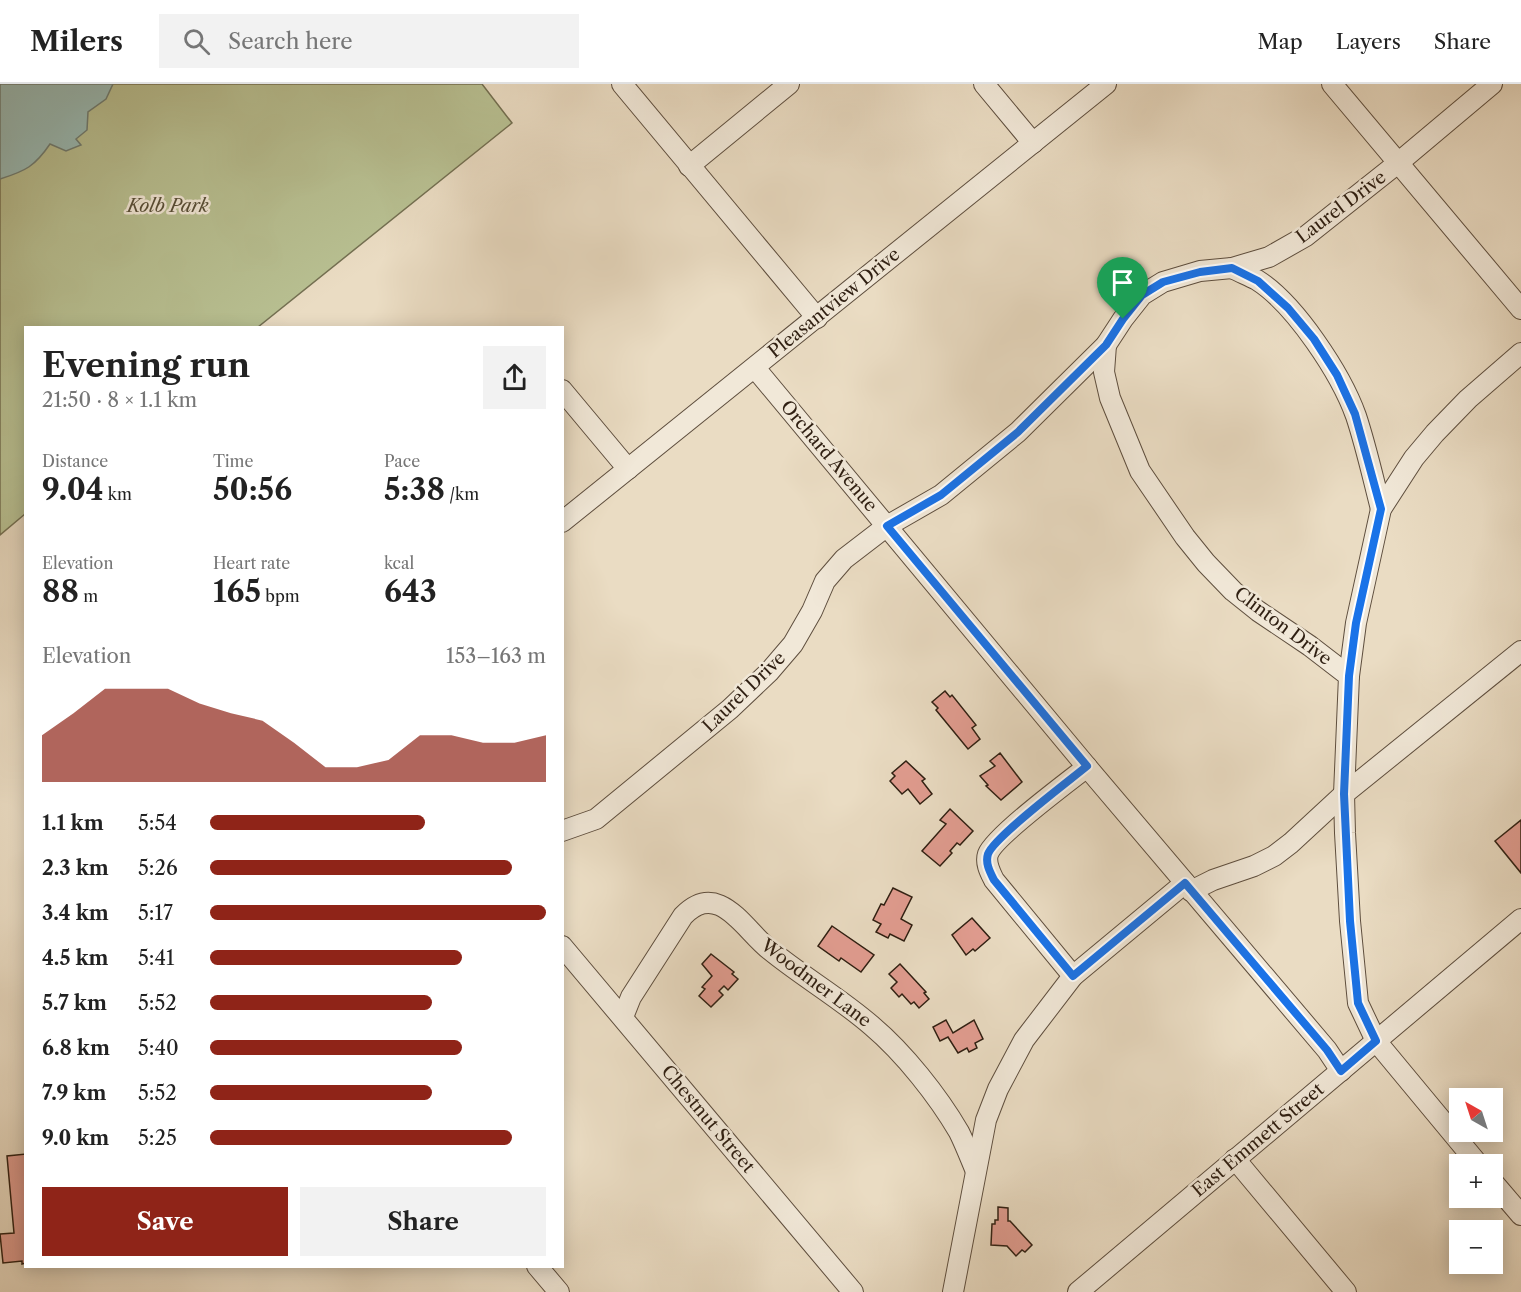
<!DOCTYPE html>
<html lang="en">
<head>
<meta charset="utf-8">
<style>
  body { margin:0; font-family:"Libre Caslon Text",serif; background:#f2f2f2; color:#222; height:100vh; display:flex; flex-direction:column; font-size:22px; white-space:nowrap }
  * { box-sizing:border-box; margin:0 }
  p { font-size:20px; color:#767676 }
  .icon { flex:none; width:33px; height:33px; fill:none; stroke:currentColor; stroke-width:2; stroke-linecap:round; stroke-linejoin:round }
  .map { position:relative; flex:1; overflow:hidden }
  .panel { position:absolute; left:24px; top:242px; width:540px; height:942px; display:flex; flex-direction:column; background:#fff; border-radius:0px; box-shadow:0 3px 15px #0003 }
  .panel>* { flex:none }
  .needle { width:39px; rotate:321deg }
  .controls { position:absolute; left:1449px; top:1004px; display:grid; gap:12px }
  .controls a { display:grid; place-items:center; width:54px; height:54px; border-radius:0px; background:#fff; box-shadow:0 3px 15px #0003; font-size:30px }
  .pin { position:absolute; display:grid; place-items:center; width:51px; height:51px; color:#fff; margin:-62px -26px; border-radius:50% 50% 50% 0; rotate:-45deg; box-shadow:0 0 6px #0007 }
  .pin .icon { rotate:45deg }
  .round { display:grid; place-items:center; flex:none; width:63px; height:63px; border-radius:0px; background:#f2f2f2 }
  .head { display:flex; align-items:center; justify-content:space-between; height:102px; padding:0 18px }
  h1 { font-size:33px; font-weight:700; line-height:45px }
  .metrics { display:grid; grid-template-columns:repeat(3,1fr); gap:9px; height:102px; padding:6px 18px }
  .metrics div { display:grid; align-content:center }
  .metrics b { font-size:30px; font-weight:700 }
  .metrics small { font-size:16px; font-weight:400 }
  .metrics p { font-size:16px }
  .chart { height:168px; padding:12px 18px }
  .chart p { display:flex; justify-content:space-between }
  .chart svg { width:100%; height:108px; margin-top:6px; fill:#8f2418; opacity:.7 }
  .cta { display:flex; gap:12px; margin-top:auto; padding:12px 18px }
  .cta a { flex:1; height:69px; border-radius:0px; background:#8f2418; color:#fff; font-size:24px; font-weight:700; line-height:69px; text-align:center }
  .cta a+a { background:#f2f2f2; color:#222 }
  ul { padding:0 18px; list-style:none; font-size:20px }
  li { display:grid; grid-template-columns:96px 72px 1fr; align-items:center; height:45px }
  li i { height:15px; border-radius:8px; background:#8f2418 }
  header { display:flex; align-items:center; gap:36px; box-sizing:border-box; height:84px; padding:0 30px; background:#fff; border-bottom:2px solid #e0e0e0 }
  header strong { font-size:28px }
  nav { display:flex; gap:33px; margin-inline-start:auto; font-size:21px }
  .search { width:420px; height:54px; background:#f2f2f2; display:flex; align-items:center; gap:15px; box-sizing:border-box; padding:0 21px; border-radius:0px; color:#767676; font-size:22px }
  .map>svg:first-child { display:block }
</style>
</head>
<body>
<header>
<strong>Milers</strong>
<div class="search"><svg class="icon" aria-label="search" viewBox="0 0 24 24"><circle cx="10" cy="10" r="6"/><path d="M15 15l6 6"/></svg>Search here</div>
<nav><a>Map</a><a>Layers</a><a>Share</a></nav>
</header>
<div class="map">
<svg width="1521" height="1208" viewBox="0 0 1521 1208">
  <rect width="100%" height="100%" fill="#eadcc3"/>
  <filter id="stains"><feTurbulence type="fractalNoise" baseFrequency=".00333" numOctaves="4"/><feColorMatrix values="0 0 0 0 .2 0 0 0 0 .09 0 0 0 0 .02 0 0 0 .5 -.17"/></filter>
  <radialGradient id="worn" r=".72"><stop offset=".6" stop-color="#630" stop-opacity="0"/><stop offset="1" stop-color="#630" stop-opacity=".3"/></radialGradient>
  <polygon fill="#b8c092" stroke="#747052" stroke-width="1.5" points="0,0 482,0 512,39 258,243 26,243 25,430 0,451"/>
  <path fill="#98bbb6" stroke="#6e7d74" stroke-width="1.5" d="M0,0H113L106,15L88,28L87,46L76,55L81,61L66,67L50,60C35,82 26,87 0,95Z"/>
  <g fill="#e29d91" stroke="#2f1f12" stroke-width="1.5">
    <polygon points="945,607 950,613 952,611 976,641 972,644 980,655 968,665 936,626 938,624 932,618"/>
    <polygon points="1000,669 1022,698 1001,716 986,702 988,701 980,692 995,682 990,677"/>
    <polygon points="906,677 925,695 922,697 932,710 920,720 908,705 902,710 890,697 895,692 892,689"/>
    <polygon points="950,725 973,747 960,761 957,759 950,767 952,769 940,782 922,767 946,740 940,736"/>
    <polygon points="1521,736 1521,789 1495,757"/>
    <polygon points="893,804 912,813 901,835 912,841 904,857 890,850 888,854 876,848 881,840 873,836 881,820 884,821"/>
    <polygon points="972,834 990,854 975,867 973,865 966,871 952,851"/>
    <polygon points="832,842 874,871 861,888 841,874 839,877 818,862"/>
    <polygon points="711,870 734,888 732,890 738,895 728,906 724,902 719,907 723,911 711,923 699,912 705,905 702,903 712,892 702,880"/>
    <polygon points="900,880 926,908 924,909 929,915 919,924 914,918 911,920 902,910 899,913 891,904 897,898 889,890"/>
    <polygon points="946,936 953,949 974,936 983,955 975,959 977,964 969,968 967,964 958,969 948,953 940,957 933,943"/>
    <polygon points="26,1070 26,1179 22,1180 22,1177 3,1179 0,1150 14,1149 7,1072"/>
    <polygon points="998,1123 1008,1124 1008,1137 1010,1137 1032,1161 1025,1168 1022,1166 1016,1172 1007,1162 991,1161 992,1140 995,1140 995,1136 998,1136"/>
  </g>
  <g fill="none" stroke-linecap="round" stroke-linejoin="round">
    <defs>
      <g id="minor">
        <polyline points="622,0 817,234"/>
        <polyline points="984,0 1033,59"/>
        <polyline points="1332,0 1521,225"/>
        <polyline points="689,82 789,0"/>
        <path d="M1232,184C1240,188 1249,192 1257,196C1295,220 1341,290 1356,332C1366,362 1373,394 1381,425"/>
        <polyline points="1106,261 1104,288 1110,314 1140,387 1185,453 1206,479 1233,507 1258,527 1310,562 1349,592 1344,710 1345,749 1350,837 1358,919 1376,957 1478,1080"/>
        <polyline points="755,284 1087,683 1327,966 1341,987"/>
        <polyline points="562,306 628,385"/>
        <polyline points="562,438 1106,0"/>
        <polyline points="1349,592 1356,539 1381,425 1414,374 1435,349 1468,315 1521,269"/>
        <polyline points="562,747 596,735 730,625 769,588 793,560 812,527 825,497 844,475 887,442 941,411 1018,348 1106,261 1123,235 1142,211 1163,198 1200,187 1232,184 1269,173 1306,152 1398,79 1492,0"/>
        <polyline points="1191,807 1213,796 1254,782 1274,772 1291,759 1344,710 1521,567"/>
        <polyline points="562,862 853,1208"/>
        <path d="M1073,892L994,796C990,788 985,779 988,770C994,753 1069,697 1087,683"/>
        <path d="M623,933L631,913L683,832C719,795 744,846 770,866C803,893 840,914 872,942C904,969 938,1012 959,1048C965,1060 970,1073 975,1085"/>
        <polyline points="1235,1075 1346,1208"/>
        <polyline points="1492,1097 1521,1131"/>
        <polyline points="537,1182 559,1208"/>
        <polyline points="953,1208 986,1036 998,1005 1024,956 1073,892 1185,799"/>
        <polyline points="1078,1208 1521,835"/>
      </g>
    </defs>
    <use href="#minor" stroke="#5e4e3e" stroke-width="22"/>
    <use href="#minor" stroke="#f1e8d8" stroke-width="20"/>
  </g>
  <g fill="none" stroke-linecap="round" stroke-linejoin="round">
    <defs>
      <path id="route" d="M1232,184L1258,197L1288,224L1314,255L1337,291L1355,330L1381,425L1356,539L1349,592L1344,710L1350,837L1358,919L1376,957L1341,987L1327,966L1185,799L1073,892L994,796C990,788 985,779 988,770C994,753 1069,697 1087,682L887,442L941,411L1018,348L1106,261L1123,235L1142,211L1163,198L1200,188Z"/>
    </defs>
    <use href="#route" stroke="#fff" stroke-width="12"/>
    <use href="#route" stroke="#1a73e8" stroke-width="8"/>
  </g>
  <g text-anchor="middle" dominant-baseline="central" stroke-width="5" stroke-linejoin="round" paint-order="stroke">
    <g font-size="18" font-style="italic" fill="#584f38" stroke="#f1e8d8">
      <text x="168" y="122">Kolb Park</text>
    </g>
    <g font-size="18" fill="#2f1f12" stroke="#f1e8d8">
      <text transform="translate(1341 123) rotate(-37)">Laurel Drive</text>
      <text transform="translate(834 219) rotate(-39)">Pleasantview Drive</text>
      <text transform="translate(829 372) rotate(50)">Orchard Avenue</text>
      <text transform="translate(1283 542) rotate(37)">Clinton Drive</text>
      <text transform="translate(744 608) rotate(-44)">Laurel Drive</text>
      <text transform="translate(816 899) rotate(37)">Woodmer Lane</text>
      <text transform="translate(708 1035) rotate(50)">Chestnut Street</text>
      <text transform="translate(1258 1056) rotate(-40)">East Emmett Street</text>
    </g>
  </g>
  <rect width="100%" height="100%" filter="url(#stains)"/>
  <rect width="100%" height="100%" fill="url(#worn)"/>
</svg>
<div class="controls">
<a><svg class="needle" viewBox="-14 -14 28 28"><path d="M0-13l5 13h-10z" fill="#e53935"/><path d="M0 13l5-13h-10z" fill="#767676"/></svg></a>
<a>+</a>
<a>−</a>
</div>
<div class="pin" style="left:1123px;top:235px;background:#1e9e55"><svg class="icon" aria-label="arrive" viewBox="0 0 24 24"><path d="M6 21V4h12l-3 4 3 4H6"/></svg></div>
<section class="panel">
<div class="head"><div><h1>Evening run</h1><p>21:50 · 8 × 1.1 km</p></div><a class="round"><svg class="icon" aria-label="share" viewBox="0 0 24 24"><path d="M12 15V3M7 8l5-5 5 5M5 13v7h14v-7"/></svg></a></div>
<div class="metrics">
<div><p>Distance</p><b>9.04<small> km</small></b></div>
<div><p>Time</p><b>50:56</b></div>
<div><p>Pace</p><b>5:38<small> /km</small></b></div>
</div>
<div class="metrics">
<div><p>Elevation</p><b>88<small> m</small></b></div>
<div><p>Heart rate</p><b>165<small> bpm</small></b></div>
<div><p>kcal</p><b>643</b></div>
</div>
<div class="chart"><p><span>Elevation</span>153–163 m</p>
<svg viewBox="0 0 160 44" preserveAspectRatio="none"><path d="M0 44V25L10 16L20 6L30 6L40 6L50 12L60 16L70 19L80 28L90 38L100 38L110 35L120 25L130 25L140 28L150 28L160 25V44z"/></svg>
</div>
<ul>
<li><b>1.1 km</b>5:54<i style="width:64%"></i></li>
<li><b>2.3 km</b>5:26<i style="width:90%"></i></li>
<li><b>3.4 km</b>5:17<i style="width:100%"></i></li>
<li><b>4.5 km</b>5:41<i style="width:75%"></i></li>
<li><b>5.7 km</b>5:52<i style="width:66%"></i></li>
<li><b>6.8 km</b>5:40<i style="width:75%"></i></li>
<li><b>7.9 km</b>5:52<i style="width:66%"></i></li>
<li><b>9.0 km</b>5:25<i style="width:90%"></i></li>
</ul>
<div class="cta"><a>Save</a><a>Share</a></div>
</section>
</div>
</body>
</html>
